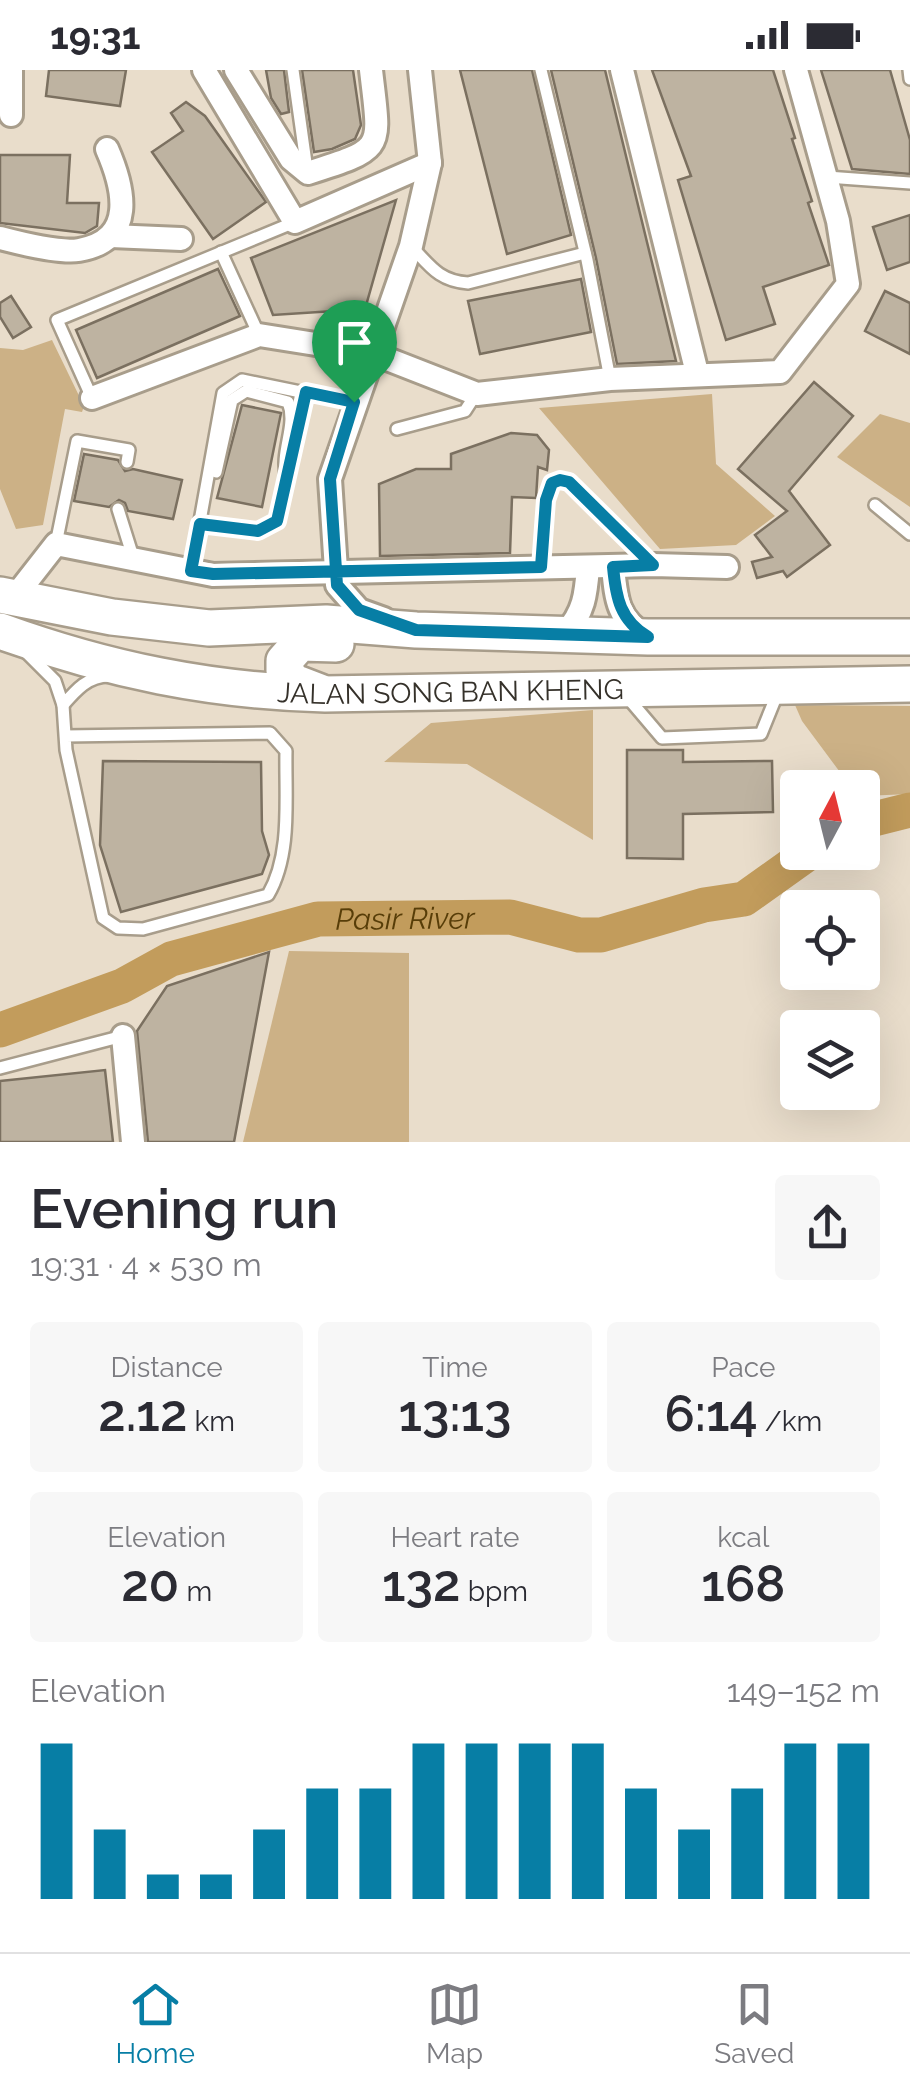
<!DOCTYPE html>
<html lang="en">
<head>
<meta charset="utf-8">
<style>
  body { margin:0; font-family:Raleway,sans-serif; background:#f7f7f7; color:#2b2b33; height:100vh; display:flex; flex-direction:column; font-size:38px; white-space:nowrap }
  * { box-sizing:border-box; margin:0 }
  p { font-size:32px; color:#7c7c81 }
  .icon { flex:none; width:55px; height:55px; fill:none; stroke:currentColor; stroke-width:2; stroke-linecap:round; stroke-linejoin:round }
  .map { position:relative; height:1072px; overflow:hidden }
  .sheet { display:flex; flex-direction:column; background:#fff; flex:1 }
  .sheet>* { flex:none }
  .needle { width:65px; rotate:7deg }
  .controls { position:absolute; left:780px; top:700px; display:grid; gap:20px }
  .controls a { display:grid; place-items:center; width:100px; height:100px; border-radius:10px; background:#fff; box-shadow:0 10px 40px #0002; font-size:50px }
  .pin { position:absolute; display:grid; place-items:center; width:85px; height:85px; color:#fff; margin:-102px -42px; border-radius:50% 50% 50% 0; rotate:-45deg; box-shadow:0 0 10px #0007 }
  .pin .icon { rotate:45deg }
  .round { display:grid; place-items:center; flex:none; width:105px; height:105px; border-radius:10px; background:#f7f7f7 }
  .headline { display:flex; align-items:center; justify-content:space-between; height:170px; padding:0 30px }
  h1 { font-size:55px; font-weight:600; line-height:75px }
  .metrics { display:grid; grid-template-columns:repeat(3,1fr); gap:15px; height:170px; padding:10px 30px }
  .metrics div { display:grid; align-content:center; border-radius:10px; background:#f7f7f7; text-align:center }
  .metrics b { font-size:50px; font-weight:600 }
  .metrics small { font-size:28px; font-weight:400 }
  .metrics p { font-size:28px }
  .chart { height:280px; padding:20px 30px }
  .chart p { display:flex; justify-content:space-between }
  .chart svg { width:100%; height:180px; margin-top:10px; stroke:#077ea5; stroke-width:6 }
  .status { display:flex; justify-content:space-between; align-items:center; height:70px; padding:0 50px; background:#fff; direction:ltr }
  .status svg { height:28px; fill:currentColor }
  .menu { display:flex; justify-content:space-around; align-items:center; height:140px; border-top:2px solid #e1e1e2; background:#fff; font-size:28px; color:#7c7c81 }
  .menu a { display:grid; justify-items:center; gap:5px }
  .menu .selected { color:#077ea5 }
  .map>svg:first-child { display:block }
</style>
</head>
<body>
<div class="status"><b>19:31</b><svg viewBox="0 0 49 12"><path d="M0 12V9h3v3zM5 12V6h3v6zM10 12V3h3v9zM15 12V0h3v12zM26 1h20v11H26zM47 4h2v5h-2z"/></svg></div>
<div class="map">
<svg width="910" height="1072" viewBox="0 0 910 1072">
  <rect width="100%" height="100%" fill="#e9ddcb"/>
  <g fill="#ccb186">
    <polygon points="52,270 84,336 82,342 65,339 43,455 16,459 0,419 0,278 23,280"/>
    <polygon points="712,324 716,394 775,446 736,475 660,479 539,338"/>
    <polygon points="880,344 910,353 910,437 837,387"/>
    <polygon points="795,635 910,636 910,724 863,726 862,718 851,717 802,651"/>
    <polygon points="593,640 593,770 467,694 384,692 431,653"/>
    <polygon points="289,881 409,883 409,1072 243,1072"/>
  </g>
  <g fill="none" stroke-linecap="round" stroke-linejoin="round">
    <g stroke="#c29c5c" stroke-width="35">
      <polyline points="862,752 910,740"/>
      <path id="s1" d="M0,960L122,916L171,889L318,849L510,847L579,865H601L704,835L744,829L810,782"/>
    </g>
  </g>
  <g fill="#beb3a1" stroke="#7b7060" stroke-width="2.5">
    <polygon points="49,0 126,0 120,36 46,26"/>
    <polygon points="266,0 284,0 289,42 281,44 271,28"/>
    <polygon points="302,0 353,0 361,55 355,69 332,79 314,82"/>
    <polygon points="460,0 532,0 571,165 507,184"/>
    <polygon points="551,0 605,0 676,291 617,294 596,188"/>
    <polygon points="652,0 773,0 795,68 792,69 812,131 808,133 829,195 763,217 775,254 726,270 678,110 691,106"/>
    <polygon points="821,0 890,0 910,70 910,104 852,99"/>
    <polygon points="186,32 205,46 266,132 213,169 152,82 183,61 171,43"/>
    <polygon points="0,85 70,85 67,133 99,133 97,156 85,163 0,153"/>
    <polygon points="396,130 365,239 273,245 251,188"/>
    <polygon points="910,145 910,192 887,200 873,157"/>
    <polygon points="218,199 240,246 97,308 76,260"/>
    <polygon points="581,209 591,262 480,284 468,231"/>
    <polygon points="885,221 910,233 910,284 865,261"/>
    <polygon points="11,226 31,257 13,268 0,247 0,233"/>
    <polygon points="814,312 853,346 789,421 830,475 787,507 783,501 757,508 752,492 772,487 755,465 787,441 738,399"/>
    <polygon points="242,335 281,343 262,437 217,428"/>
    <polygon points="511,363 537,365 549,380 547,400 538,397 536,428 512,427 510,483 380,486 379,414 416,399 451,399 451,384"/>
    <polygon points="84,384 118,390 125,401 133,399 182,410 173,449 128,441 125,433 119,430 109,437 74,431"/>
    <polygon points="627,680 683,680 683,692 772,691 773,742 683,744 683,789 627,788"/>
    <polygon points="103,691 261,692 262,761 269,785 262,804 121,842 100,775"/>
    <polygon points="269,882 234,1072 148,1072 137,961 167,916"/>
    <polygon points="105,1000 113,1072 0,1072 0,1011"/>
  </g>
  <g fill="none" stroke-linecap="round" stroke-linejoin="round">
    <defs>
      <g id="lane">
        <polyline points="293,0 307,100"/>
        <polyline points="541,0 587,190 610,309"/>
        <polyline points="909,0 910,9"/>
        <polyline points="827,107 910,113"/>
        <path d="M411,176C430,196 439,211 468,213L585,183"/>
        <polyline points="221,182 259,265"/>
        <polyline points="92,328 57,250 295,152"/>
        <polyline points="397,359 465,341 476,324"/>
        <path d="M216,402L232,330L246,321L288,332C298,356 279,382 287,409"/>
        <polyline points="875,435 910,464"/>
        <polyline points="118,439 133,487"/>
        <polyline points="201,454 259,461 277,451 306,323"/>
        <polyline points="56,474 77,371 129,380 127,392"/>
        <polyline points="541,497 545,431 552,413 560,410 569,412 653,494"/>
        <polyline points="191,501 223,323 242,310 354,333"/>
        <path d="M27,583L55,611L63,635C76,620 88,606 109,606"/>
        <polyline points="628,628 662,668 761,664 778,622"/>
        <path d="M63,635L66,680L103,848L118,858L143,859L268,825C292,784 285,728 286,681L270,663L65,666"/>
        <polyline points="0,998 123,966"/>
      </g>
      <g id="street">
        <polyline points="11,0 11,45"/>
        <polyline points="204,0 295,152 430,93"/>
        <path d="M236,0L291,89L308,103C387,78 380,80 371,0"/>
        <polyline points="622,0 697,303"/>
        <polyline points="111,166 181,169"/>
        <path d="M0,168C19,173 61,183 79,180C137,170 124,118 107,79"/>
        <polyline points="92,328 259,265 372,283 477,324 610,309 780,302 848,214 838,151 796,0"/>
        <path d="M613,497C616,528 617,549 646,566"/>
        <polyline points="13,529 56,474 213,505 653,495 727,497"/>
        <polyline points="384,549 359,540 337,515 330,409 411,176 430,93 420,0"/>
        <path d="M565,563C584,543 586,524 588,497"/>
        <polyline points="123,966 133,1072"/>
      </g>
      <g id="primary">
        <polyline points="0,525 112,547 209,558 326,553 416,560 648,567 910,567"/>
        <path id="s2" d="M0,561C108,600 211,621 325,624L910,614"/>
        <polyline points="320,622 294,612 284,601 284,591 300,573 336,574"/>
      </g>
    </defs>
    <use href="#lane" stroke="#a89d8b" stroke-width="16"/>
    <use href="#street" stroke="#a89d8b" stroke-width="28"/>
    <use href="#primary" stroke="#a89d8b" stroke-width="40"/>
    <use href="#lane" stroke="#fff" stroke-width="11"/>
    <use href="#street" stroke="#fff" stroke-width="22"/>
    <use href="#primary" stroke="#fff" stroke-width="35"/>
  </g>
  <g fill="none" stroke-linecap="round" stroke-linejoin="round">
    <defs>
      <path id="route" d="M354,332L330,409L337,515L359,540L416,560L648,567C620,550 616,528 613,497L653,495L569,412L560,410L552,413L546,430L541,497L213,504L191,501L200,454L258,461L277,451L306,322L354,332"/>
    </defs>
    <use href="#route" stroke="#fff" stroke-width="20"/>
    <use href="#route" stroke="#077ea5" stroke-width="12"/>
  </g>
  <g text-anchor="middle" dominant-baseline="central" stroke-width="8" stroke-linejoin="round" paint-order="stroke">
    <g font-size="28" fill="#35312a" stroke="#e9ddcb">
      <text stroke="none"><textPath href="#s2" startOffset="458">JALAN SONG BAN KHENG</textPath></text>
    </g>
    <g font-size="30" font-style="italic" fill="#573d08" stroke="#e9ddcb">
      <text stroke="none"><textPath href="#s1" startOffset="425">Pasir River</textPath></text>
    </g>
  </g>
</svg>
<div class="controls">
<a><svg class="needle" viewBox="-14 -14 28 28"><path d="M0-13l5 13h-10z" fill="#e53935"/><path d="M0 13l5-13h-10z" fill="#7c7c81"/></svg></a>
<a><svg class="icon" aria-label="locate" viewBox="0 0 24 24"><circle cx="12" cy="12" r="6"/><path d="M12 2v4M12 18v4M2 12h4M18 12h4"/></svg></a>
<a><svg class="icon" aria-label="layers" viewBox="0 0 24 24"><path d="M12 4l9 5-9 5-9-5zM3 14l9 5 9-5"/></svg></a>
</div>
<div class="pin" style="left:354px;top:332px;background:#1e9e55"><svg class="icon" aria-label="arrive" viewBox="0 0 24 24"><path d="M6 21V4h12l-3 4 3 4H6"/></svg></div>
</div>
<section class="sheet">
<div class="headline"><div><h1>Evening run</h1><p>19:31 · 4 × 530 m</p></div><a class="round"><svg class="icon" aria-label="share" viewBox="0 0 24 24"><path d="M12 15V3M7 8l5-5 5 5M5 13v7h14v-7"/></svg></a></div>
<div class="metrics">
<div><p>Distance</p><b>2.12<small> km</small></b></div>
<div><p>Time</p><b>13:13</b></div>
<div><p>Pace</p><b>6:14<small> /km</small></b></div>
</div>
<div class="metrics">
<div><p>Elevation</p><b>20<small> m</small></b></div>
<div><p>Heart rate</p><b>132<small> bpm</small></b></div>
<div><p>kcal</p><b>168</b></div>
</div>
<div class="chart"><p><span>Elevation</span>149–152 m</p>
<svg viewBox="0 0 160 44" preserveAspectRatio="none"><path d="M5 44V6M15 44V27M25 44V38M35 44V38M45 44V27M55 44V17M65 44V17M75 44V6M85 44V6M95 44V6M105 44V6M115 44V17M125 44V27M135 44V17M145 44V6M155 44V6"/></svg>
</div>
</section>
<nav class="menu">
<a class="selected"><svg class="icon" aria-label="home" viewBox="0 0 24 24"><path d="M3 11l9-7 9 7M6 9v11h12V9"/></svg>Home</a>
<a><svg class="icon" aria-label="map" viewBox="0 0 24 24"><path d="M3 6l6-2 6 2 6-2v14l-6 2-6-2-6 2zM9 4v14M15 6v14"/></svg>Map</a>
<a><svg class="icon" aria-label="saved" viewBox="0 0 24 24"><path d="M7 4h10v16l-5-4-5 4z"/></svg>Saved</a>
</nav>
</body>
</html>
